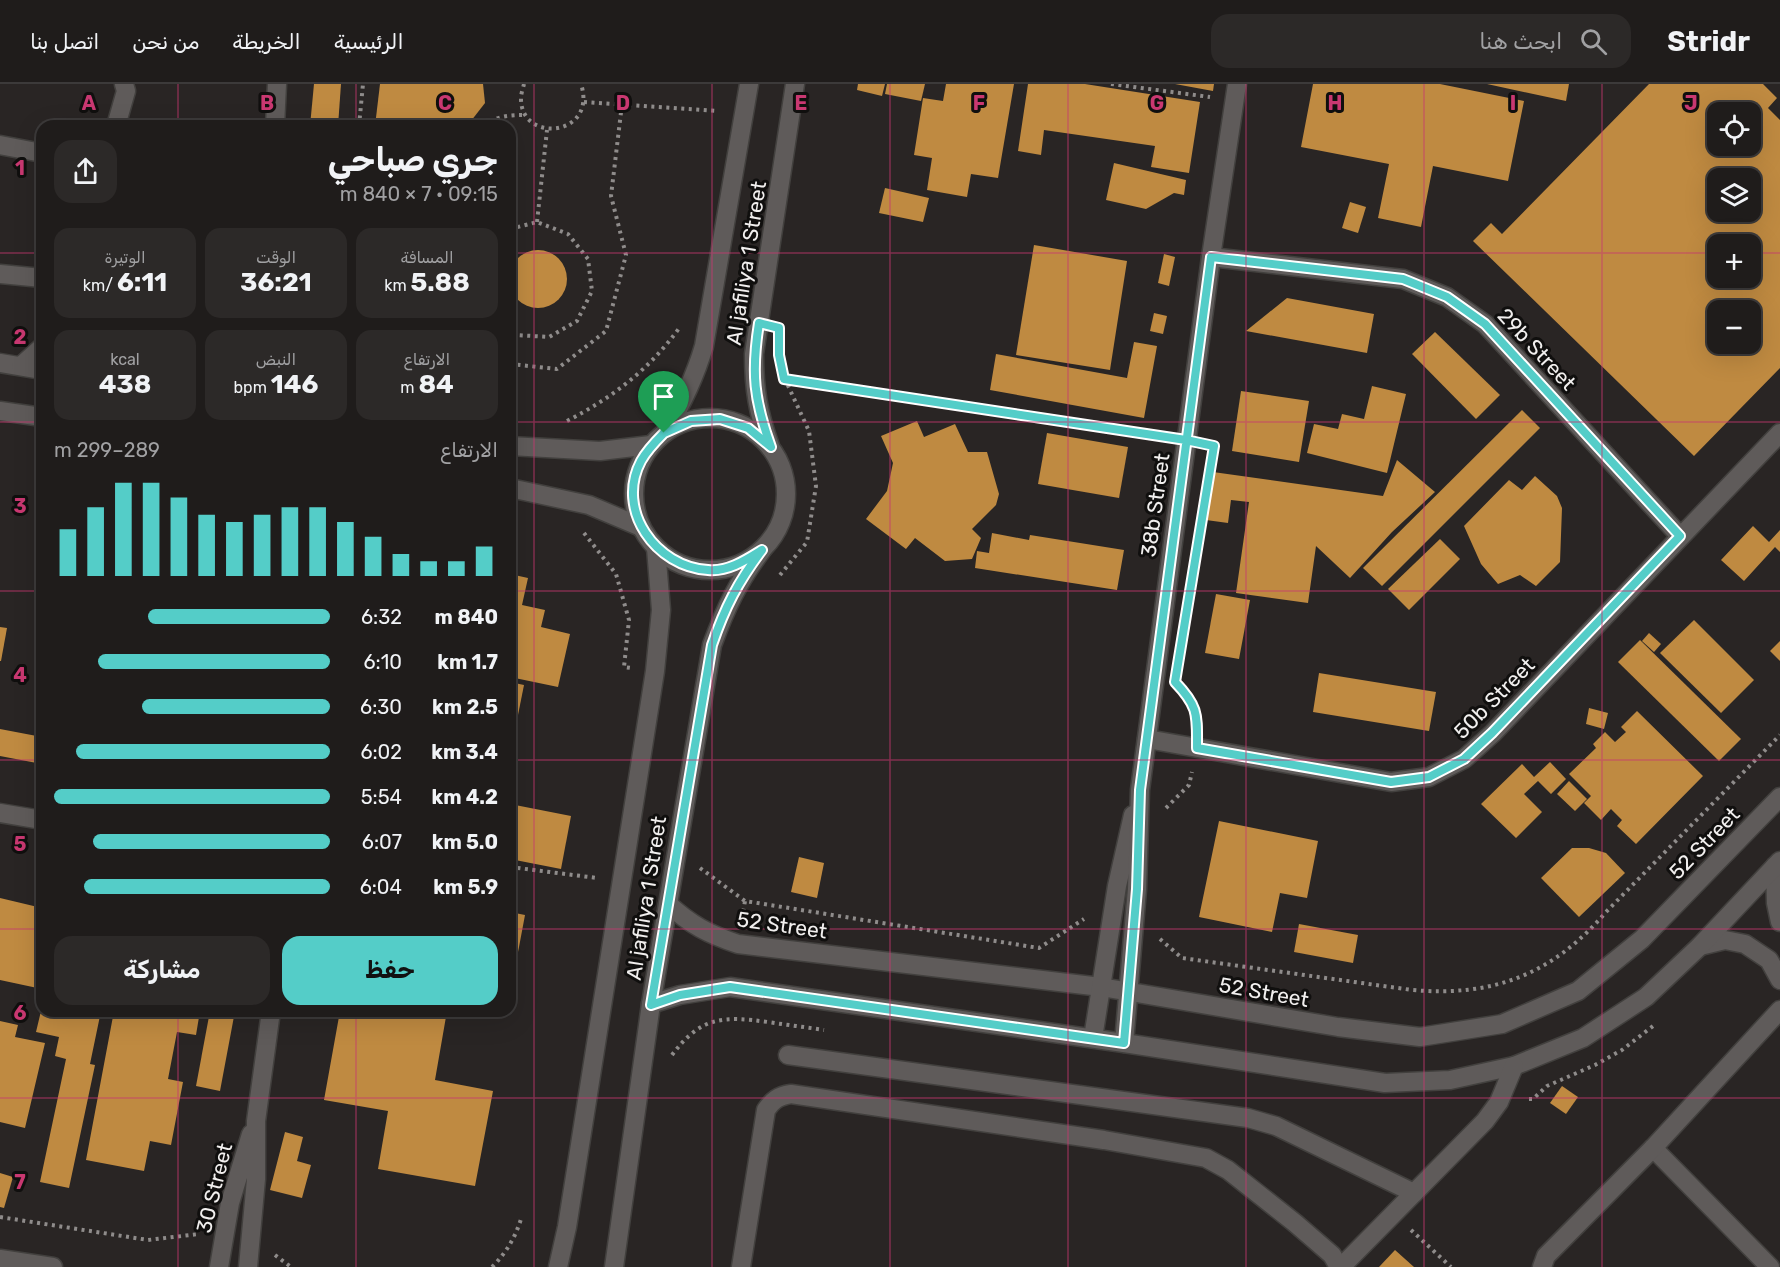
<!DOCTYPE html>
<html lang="ar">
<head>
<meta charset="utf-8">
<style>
  body { margin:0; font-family:Rubik,"Noto Naskh Arabic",sans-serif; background:#2c2928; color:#f1f3f6; direction:rtl; height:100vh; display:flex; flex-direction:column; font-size:22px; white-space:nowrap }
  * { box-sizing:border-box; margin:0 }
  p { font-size:20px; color:#a1a1a3 }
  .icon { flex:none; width:33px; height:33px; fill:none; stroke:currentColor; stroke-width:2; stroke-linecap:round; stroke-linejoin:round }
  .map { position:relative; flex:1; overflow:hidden; direction:ltr }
  .side { position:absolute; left:36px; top:36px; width:480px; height:897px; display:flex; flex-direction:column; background:#1f1c1b; border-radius:18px; box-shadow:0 6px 24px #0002,0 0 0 2px #3c3a3a; direction:rtl }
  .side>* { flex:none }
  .tools { position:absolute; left:1707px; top:18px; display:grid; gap:12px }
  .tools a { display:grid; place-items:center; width:54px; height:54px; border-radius:12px; background:#1f1c1b; box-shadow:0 6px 24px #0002,0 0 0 2px #3c3a3a; font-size:30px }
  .pin { position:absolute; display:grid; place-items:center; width:51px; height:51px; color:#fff; margin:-62px -26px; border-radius:50% 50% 50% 0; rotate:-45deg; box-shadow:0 0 6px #0007 }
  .pin .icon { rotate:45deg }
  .round { display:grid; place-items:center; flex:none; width:63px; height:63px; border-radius:18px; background:#2c2928 }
  .summary { display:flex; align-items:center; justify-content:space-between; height:102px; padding:0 18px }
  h1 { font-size:33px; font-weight:700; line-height:45px }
  .metrics { display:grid; grid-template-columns:repeat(3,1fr); gap:9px; height:102px; padding:6px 18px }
  .metrics div { display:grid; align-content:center; border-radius:15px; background:#2c2928; text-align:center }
  .metrics b { font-size:26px; font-weight:700 }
  .metrics small { font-size:16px; font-weight:400 }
  .metrics p { font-size:16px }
  .chart { height:168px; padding:12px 18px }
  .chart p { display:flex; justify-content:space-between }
  .chart svg { width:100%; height:108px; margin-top:6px; stroke:#54cdc8; stroke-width:6 }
  .cta { display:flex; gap:12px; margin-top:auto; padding:12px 18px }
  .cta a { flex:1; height:69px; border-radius:18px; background:#54cdc8; color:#111; font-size:24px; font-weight:700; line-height:69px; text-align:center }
  .cta a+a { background:#2c2928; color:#f1f3f6 }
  ul { padding:0 18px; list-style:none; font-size:20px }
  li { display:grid; grid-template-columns:96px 72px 1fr; align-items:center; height:45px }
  li i { height:15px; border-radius:8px; background:#54cdc8 }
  header { display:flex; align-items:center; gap:36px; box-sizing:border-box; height:84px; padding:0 30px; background:#1f1c1b; border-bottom:2px solid #3c3a3a }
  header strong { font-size:28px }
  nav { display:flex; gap:33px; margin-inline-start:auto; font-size:21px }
  .search { width:420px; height:54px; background:#2c2928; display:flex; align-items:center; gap:15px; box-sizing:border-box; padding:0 21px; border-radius:18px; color:#a1a1a3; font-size:22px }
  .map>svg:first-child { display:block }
</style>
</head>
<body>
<header>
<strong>Stridr</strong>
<div class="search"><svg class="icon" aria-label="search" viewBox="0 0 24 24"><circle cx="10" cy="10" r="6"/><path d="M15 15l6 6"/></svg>ابحث هنا</div>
<nav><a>الرئيسية</a><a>الخريطة</a><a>من نحن</a><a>اتصل بنا</a></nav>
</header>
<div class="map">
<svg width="1780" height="1183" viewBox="0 0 1780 1183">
  <rect width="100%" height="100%" fill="#292524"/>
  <g fill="#bf8a41" fill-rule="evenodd">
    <polygon points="314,0 341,0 338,42 310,42"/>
    <polygon points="380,0 483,0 485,19 471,37 453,42 375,42"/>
    <polygon points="858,0 885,0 882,12 857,6"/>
    <polygon points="887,0 925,0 921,17 885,10"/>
    <polygon points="946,0 1014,0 998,94 971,90 967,113 927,106 932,74 914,71 923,14 943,17"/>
    <polygon points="1028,0 1085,0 1200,18 1189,89 1151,83 1155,62 1044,46 1041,71 1018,67"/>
    <polygon points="1175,0 1214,0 1213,7"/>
    <polygon points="1313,0 1440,0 1524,17 1508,97 1433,82 1421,143 1378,134 1389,80 1301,63"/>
    <polygon points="1487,0 1569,0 1566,17"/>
    <path d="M1649,0H1763L1777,14L1768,24L1780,36V284L1694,372L1473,157L1491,139L1502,150ZM1718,28H1750V62H1718ZM1718,94H1750V128H1718ZM1718,160H1750V194H1718ZM1718,226H1750V260H1718Z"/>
    <polygon points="1114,79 1186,96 1184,111 1174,109 1146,125 1106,116"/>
    <polygon points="885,104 929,114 923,138 879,129"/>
    <polygon points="1350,118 1366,123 1358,149 1342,144"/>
    <polygon points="1034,161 1127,177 1110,286 1016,271"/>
    <circle cx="538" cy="195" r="29"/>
    <polygon points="1164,170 1175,173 1169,202 1158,199"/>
    <polygon points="1287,214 1374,230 1367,269 1246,247"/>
    <polygon points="1154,229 1167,232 1163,250 1150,247"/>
    <polygon points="1435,248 1500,311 1476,335 1412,270"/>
    <polygon points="1134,258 1157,262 1144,334 990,306 996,270 1127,294"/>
    <polygon points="1372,302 1406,310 1387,389 1307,369 1314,340 1338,345 1342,330 1364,335"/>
    <polygon points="1241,307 1309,317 1299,378 1232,367"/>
    <polygon points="1522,326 1540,344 1382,502 1363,484"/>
    <polygon points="917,337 924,353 955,340 968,368 987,368 999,410 996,421 972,445 981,454 972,475 945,477 915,454 906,465 866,435 887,407 893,379 881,352"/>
    <polygon points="1047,349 1128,363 1119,414 1038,400"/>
    <polygon points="1397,376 1435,408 1392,448 1350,494 1316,462 1308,519 1236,509 1249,418 1231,416 1228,439 1206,436 1213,388 1383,412"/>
    <polygon points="1535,392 1557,412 1562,424 1560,478 1536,502 1520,491 1498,500 1481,480 1464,442 1509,396 1522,406"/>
    <polygon points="1753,442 1769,458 1780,446 1780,468 1775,463 1744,497 1721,476"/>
    <polygon points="992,449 1029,456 1030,451 1124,466 1117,506 975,484 977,467 989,469"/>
    <polygon points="1440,455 1460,475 1409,526 1388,505"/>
    <polygon points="510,490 528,494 522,521 545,526 541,543 570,550 558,603 510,593"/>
    <polygon points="1216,510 1250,516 1239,575 1205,569"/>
    <polygon points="1694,536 1754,596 1721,629 1660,569"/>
    <polygon points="0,543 7,544 1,577 0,577"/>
    <polygon points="1649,549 1661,560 1654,568 1642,557"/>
    <polygon points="1640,556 1741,655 1719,677 1618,578"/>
    <polygon points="1780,557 1780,577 1770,567"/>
    <polygon points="1319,589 1436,608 1429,647 1313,628"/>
    <polygon points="510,598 524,601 511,666 510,665"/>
    <polygon points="1589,624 1608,629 1604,645 1586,640"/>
    <polygon points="1637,627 1703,692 1636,760 1617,742 1622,736 1611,725 1601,736 1584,719 1591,712 1569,690 1596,664 1593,660 1605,648 1615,658 1626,648 1621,643"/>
    <polygon points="0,645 42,653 42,680 0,672"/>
    <polygon points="1550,678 1566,695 1551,710 1538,697 1524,710 1542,728 1516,754 1481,720 1522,680 1534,693"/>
    <polygon points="1569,697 1587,715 1575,727 1557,710"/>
    <polygon points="510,720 571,732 561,785 510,775"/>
    <polygon points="1219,737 1318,757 1307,814 1280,809 1272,848 1199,833"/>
    <polygon points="1572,764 1589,764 1606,769 1625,789 1579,833 1541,794"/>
    <polygon points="799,773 824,779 817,814 791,808"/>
    <polygon points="0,814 42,824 42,905 0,896"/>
    <polygon points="510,828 525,831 512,900 510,899"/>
    <polygon points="1299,840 1358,851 1353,879 1294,868"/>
    <polygon points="41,927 101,927 90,980 95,981 69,1104 40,1098 66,975 55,972 59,953 36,948"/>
    <polygon points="114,927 200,927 196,951 177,948 168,995 183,998 171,1061 150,1057 144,1087 86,1076"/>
    <polygon points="210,927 235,927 220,1007 196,1002"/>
    <polygon points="340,927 447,927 435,996 493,1007 475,1102 378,1085 388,1027 324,1016"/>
    <polygon points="0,937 18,941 15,953 45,959 25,1044 0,1038"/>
    <polygon points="1562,1002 1578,1013 1566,1030 1550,1019"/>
    <polygon points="285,1048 303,1053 297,1077 311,1081 302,1114 270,1106"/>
    <polygon points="0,1089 13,1093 4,1124 0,1123"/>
    <polygon points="1395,1166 1414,1183 1379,1183"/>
  </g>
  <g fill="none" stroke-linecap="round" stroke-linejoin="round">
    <defs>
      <g id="minor">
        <polyline points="116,42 126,7 124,0"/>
        <polyline points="275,42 277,0"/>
        <polyline points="0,61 42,69"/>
        <polyline points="1211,173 1403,195 1447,213 1485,240 1680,452"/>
        <polyline points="0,190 42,194"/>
        <polyline points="0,279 42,286"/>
        <polyline points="21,282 42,263"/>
        <polyline points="0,327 42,333"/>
        <circle cx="710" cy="410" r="76"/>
        <path d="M665,348C682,320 695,293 704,262L749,0"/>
        <polyline points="510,362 600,367 651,361"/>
        <path d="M770,362C758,329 754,305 754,270L795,0"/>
        <polyline points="510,404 589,421 641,443"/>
        <polyline points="1147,655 1391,698 1429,693 1464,675 1493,649 1780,349"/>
        <polyline points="0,729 42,736"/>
        <polyline points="1775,782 1776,819 1780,838"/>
        <path d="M668,820C691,841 708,850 738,860L1101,903L1338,943L1420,953L1502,940L1578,907L1642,855L1780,713"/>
        <polyline points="1700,862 1725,856 1745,860 1769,876 1780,896"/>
        <polyline points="651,920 680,911 730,903 1124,959 1385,999 1450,996 1514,982 1583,954 1646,913 1700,862 1780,777"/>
        <polyline points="1093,954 1117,802 1133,731"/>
        <polyline points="1124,959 1137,805 1140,706 1211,173 1237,0"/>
        <polyline points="788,971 1248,1034 1276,1042 1414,1109"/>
        <polyline points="1653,1064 1770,1183"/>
        <polyline points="0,1175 53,1183"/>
        <polyline points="219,1183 230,1119 251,1050"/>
        <polyline points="248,1183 256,1095 256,1037 271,927"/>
        <polyline points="558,1183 567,1143 655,587 661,526 656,464"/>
        <path d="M614,1183L651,920L712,561C726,523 738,498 762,466"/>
        <path d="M741,1183L766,1026C773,1016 778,1012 791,1010L1104,1056L1206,1074L1228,1086L1295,1139L1332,1171L1339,1183"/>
        <polyline points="1341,1183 1485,1037 1499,1018 1514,982"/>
        <polyline points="1542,1183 1546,1172 1653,1064 1780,926"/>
      </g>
    </defs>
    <use href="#minor" stroke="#42403e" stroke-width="21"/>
    <g stroke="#8f8c8b" stroke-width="4" stroke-dasharray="3 4.5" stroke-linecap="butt">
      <path d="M524,0C523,4 521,10 521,14C520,60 598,53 581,0"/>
      <polyline points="1111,0 1210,13"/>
      <polyline points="584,18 718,27"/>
      <polyline points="359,42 363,0"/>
      <path d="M484,42C495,32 510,31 525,31"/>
      <polyline points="537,138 547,46"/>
      <polyline points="510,145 537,138 568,150 588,175 592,207 577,237 549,253 516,251 510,247"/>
      <polyline points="510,280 557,285 606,247 626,171 611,112 622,20"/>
      <polyline points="784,295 1160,352"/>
      <path d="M567,337C613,313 649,286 680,243"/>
      <polyline points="584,449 616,490 629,536 624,583 631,584"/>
      <polyline points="780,491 807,458 816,402 809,347 784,293"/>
      <path d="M1180,603C1189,613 1197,624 1197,639"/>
      <polyline points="1166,724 1189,701 1192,688"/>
      <polyline points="510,783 597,794"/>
      <polyline points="700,784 745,817"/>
      <polyline points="742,835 745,817 1039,864 1084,835"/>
      <path d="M1160,855L1182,874L1412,906C1493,913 1552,891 1606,828L1780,651"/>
      <path d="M672,971C701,932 723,932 768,938C787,941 805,943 824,946"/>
      <polyline points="1529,1015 1533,1015 1547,1002 1595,981 1622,966 1653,942"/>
      <polyline points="0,1133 148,1156 199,1150"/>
      <polyline points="1411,1146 1451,1183"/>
      <polyline points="275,1171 291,1183"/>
      <path d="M492,1183C506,1169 515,1154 521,1135"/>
    </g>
    <use href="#minor" stroke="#5f5b5a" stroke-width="18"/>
  </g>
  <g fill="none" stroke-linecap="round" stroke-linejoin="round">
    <defs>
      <path id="route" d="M664,349C655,358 647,366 641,377C615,426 656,483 708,486C728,488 746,476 762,466C738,498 725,523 712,561L651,921L680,911L730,903L1124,959L1137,805L1140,706L1211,173L1403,195L1447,213L1485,240L1680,452L1492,649L1464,675L1429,693L1391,698L1197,664C1197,631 1199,623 1175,598L1214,362L1186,356L784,295L779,271V244L759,239C751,289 754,316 771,363L748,344L720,335L691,337L664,349"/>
    </defs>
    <use href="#route" stroke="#fff" stroke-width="12"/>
    <use href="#route" stroke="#54cdc8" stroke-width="8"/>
  </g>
  <path fill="none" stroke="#c93871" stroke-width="1.5" stroke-opacity="0.55" d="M178,0V42M356,0V42M534,0V1183M712,0V1183M890,0V1183M1068,0V1183M1246,0V1183M1424,0V1183M1602,0V1183M0,169H42M510,169H1718M1750,169H1780M0,338H42M510,338H1780M0,507H42M510,507H1780M0,676H42M510,676H1780M0,845H42M510,845H1780M178,927V1183M356,927V1183M0,1014H1780"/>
  <g text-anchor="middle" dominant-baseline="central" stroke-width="6" stroke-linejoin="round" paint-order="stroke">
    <g font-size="21" fill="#f1efee" stroke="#100f0e">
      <text transform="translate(746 179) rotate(-81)">Al jafiliya 1 Street</text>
      <text transform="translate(1537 265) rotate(47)">29b Street</text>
      <text transform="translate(1155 421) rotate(-82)">38b Street</text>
      <text transform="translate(1494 614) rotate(-45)">50b Street</text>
      <text transform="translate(1704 759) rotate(-46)">52 Street</text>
      <text transform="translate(646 814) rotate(-81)">Al jafiliya 1 Street</text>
      <text transform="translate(782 841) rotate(8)">52 Street</text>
      <text transform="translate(1264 908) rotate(10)">52 Street</text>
      <text transform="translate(214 1104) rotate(-76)">30 Street</text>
    </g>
  </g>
  <g font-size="20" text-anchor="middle" font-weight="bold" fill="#c93871" stroke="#100f0e" stroke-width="6" stroke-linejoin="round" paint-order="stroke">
    <text x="89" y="26">A</text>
    <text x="267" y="26">B</text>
    <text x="445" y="26">C</text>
    <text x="623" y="26">D</text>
    <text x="801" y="26">E</text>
    <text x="979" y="26">F</text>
    <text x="1157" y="26">G</text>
    <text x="1335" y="26">H</text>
    <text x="1513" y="26">I</text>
    <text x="1691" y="26">J</text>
    <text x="20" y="91">1</text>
    <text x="20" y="260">2</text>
    <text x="20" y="429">3</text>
    <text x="20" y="598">4</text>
    <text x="20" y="767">5</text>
    <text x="20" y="936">6</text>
    <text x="20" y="1105">7</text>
  </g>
</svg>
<div class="tools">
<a><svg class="icon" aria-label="locate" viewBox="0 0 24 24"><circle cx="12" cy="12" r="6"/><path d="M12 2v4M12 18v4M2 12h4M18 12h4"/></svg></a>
<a><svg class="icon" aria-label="layers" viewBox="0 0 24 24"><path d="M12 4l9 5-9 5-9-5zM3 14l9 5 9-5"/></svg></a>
<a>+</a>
<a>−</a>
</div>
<div class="pin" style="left:664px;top:349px;background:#1e9e55"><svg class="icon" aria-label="arrive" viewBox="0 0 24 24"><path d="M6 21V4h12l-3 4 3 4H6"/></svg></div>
<section class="side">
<div class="summary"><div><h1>جري صباحي</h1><p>09:15 · 7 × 840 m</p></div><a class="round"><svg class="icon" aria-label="share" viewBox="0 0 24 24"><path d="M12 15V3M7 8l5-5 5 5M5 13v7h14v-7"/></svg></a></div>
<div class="metrics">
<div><p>المسافة</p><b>5.88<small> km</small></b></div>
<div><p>الوقت</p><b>36:21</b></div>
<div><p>الوتيرة</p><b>6:11<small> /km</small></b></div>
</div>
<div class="metrics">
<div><p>الارتفاع</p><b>84<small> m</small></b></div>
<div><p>النبض</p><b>146<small> bpm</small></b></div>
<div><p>kcal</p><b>438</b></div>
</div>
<div class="chart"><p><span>الارتفاع</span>289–299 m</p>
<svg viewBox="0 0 160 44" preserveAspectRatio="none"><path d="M5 44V25M15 44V16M25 44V6M35 44V6M45 44V12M55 44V19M65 44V22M75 44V19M85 44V16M95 44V16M105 44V22M115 44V28M125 44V35M135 44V38M145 44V38M155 44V32"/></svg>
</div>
<ul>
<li><b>840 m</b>6:32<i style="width:66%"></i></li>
<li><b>1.7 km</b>6:10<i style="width:84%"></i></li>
<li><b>2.5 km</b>6:30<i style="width:68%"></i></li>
<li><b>3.4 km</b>6:02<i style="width:92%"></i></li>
<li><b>4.2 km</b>5:54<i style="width:100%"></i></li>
<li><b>5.0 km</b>6:07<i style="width:86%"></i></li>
<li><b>5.9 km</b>6:04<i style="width:89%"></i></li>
</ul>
<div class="cta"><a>حفظ</a><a>مشاركة</a></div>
</section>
</div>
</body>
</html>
